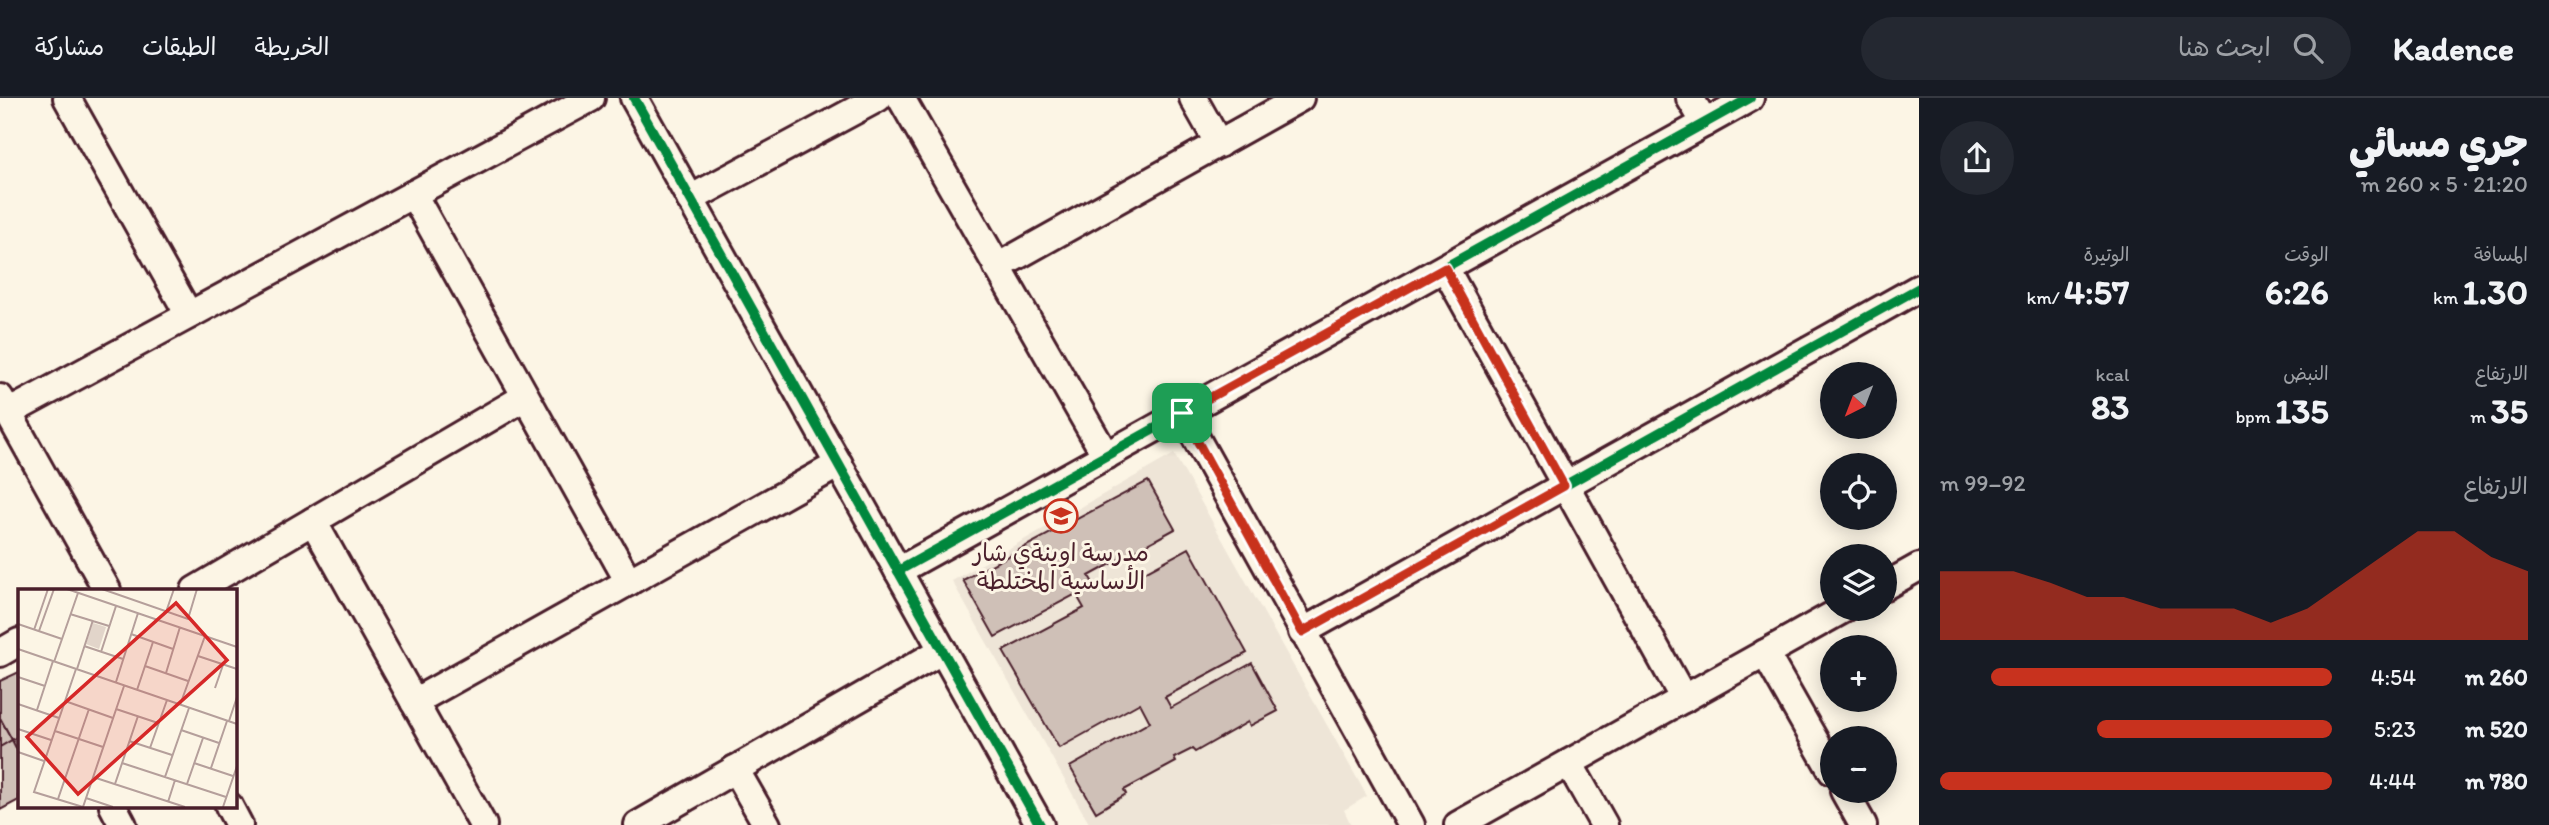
<!DOCTYPE html>
<html lang="ar">
<head>
<meta charset="utf-8">
<style>
  body { margin:0; font-family:Itim,"Playpen Sans Arabic",sans-serif; background:#242831; color:#f1f3f6; direction:rtl; height:100vh; display:flex; flex-direction:column; font-size:26px; white-space:nowrap }
  * { box-sizing:border-box; margin:0 }
  p { font-size:23px; color:#9ea1a6 }
  .icon { flex:none; width:38px; height:38px; fill:none; stroke:currentColor; stroke-width:2; stroke-linecap:round; stroke-linejoin:round }
  .map { position:relative; flex:1; overflow:hidden; direction:ltr }
  .panel { display:flex; flex-direction:column; background:#171b24; width:630px }
  .panel>* { flex:none }
  .needle { width:46px; rotate:222deg }
  .controls { position:absolute; left:1820px; top:264px; display:grid; gap:14px }
  .controls a { display:grid; place-items:center; width:77px; height:77px; border-radius:50%; background:#171b24; box-shadow:0 4px 18px #0003; font-size:35px }
  .pin { position:absolute; display:grid; place-items:center; width:60px; height:60px; color:#fff; margin:-30px; border-radius:14px; box-shadow:0 4px 10px #0006 }
  .round { display:grid; place-items:center; flex:none; width:74px; height:74px; border-radius:37px; background:#242831 }
  .head { display:flex; align-items:center; justify-content:space-between; height:119px; padding:0 21px }
  h1 { font-size:38px; font-weight:800; line-height:52px }
  .stats { display:grid; grid-template-columns:repeat(3,1fr); gap:10px; height:119px; padding:7px 21px }
  .stats div { display:grid; align-content:center }
  .stats b { font-size:35px; font-weight:800 }
  .stats small { font-size:19px; font-weight:400 }
  .stats p { font-size:19px }
  .chart { height:196px; padding:14px 21px }
  .chart p { display:flex; justify-content:space-between }
  .chart svg { width:100%; height:126px; margin-top:7px; fill:#c8321e; opacity:.7 }
  ul { padding:0 21px; list-style:none; font-size:23px }
  li { display:grid; grid-template-columns:112px 84px 1fr; align-items:center; height:52px }
  li i { height:18px; border-radius:9px; background:#c8321e }
  header { display:flex; align-items:center; gap:42px; box-sizing:border-box; height:98px; padding:0 35px; background:#171b24; border-bottom:2px solid #363941 }
  header strong { font-size:33px }
  nav { display:flex; gap:38px; margin-inline-start:auto; font-size:24px }
  .search { width:490px; height:63px; background:#242831; display:flex; align-items:center; gap:18px; box-sizing:border-box; padding:0 24px; border-radius:38px; color:#9ea1a6; font-size:26px }
  main { display:flex; flex:1; min-height:0 }
  .map>svg:first-child { display:block }
</style>
</head>
<body>
<header>
<strong>Kadence</strong>
<div class="search"><svg class="icon" aria-label="search" viewBox="0 0 24 24"><circle cx="10" cy="10" r="6"/><path d="M15 15l6 6"/></svg>ابحث هنا</div>
<nav><a>الخريطة</a><a>الطبقات</a><a>مشاركة</a></nav>
</header>
<main>
<section class="panel">
<div class="head"><div><h1>جري مسائي</h1><p>21:20 · 5 × 260 m</p></div><a class="round"><svg class="icon" aria-label="share" viewBox="0 0 24 24"><path d="M12 15V3M7 8l5-5 5 5M5 13v7h14v-7"/></svg></a></div>
<div class="stats">
<div><p>المسافة</p><b>1.30<small> km</small></b></div>
<div><p>الوقت</p><b>6:26</b></div>
<div><p>الوتيرة</p><b>4:57<small> /km</small></b></div>
</div>
<div class="stats">
<div><p>الارتفاع</p><b>35<small> m</small></b></div>
<div><p>النبض</p><b>135<small> bpm</small></b></div>
<div><p>kcal</p><b>83</b></div>
</div>
<div class="chart"><p><span>الارتفاع</span>92–99 m</p>
<svg viewBox="0 0 160 44" preserveAspectRatio="none"><path d="M0 44V20L10 20L20 20L30 24L40 29L50 29L60 33L70 33L80 33L90 38L100 33L110 24L120 15L130 6L140 6L150 15L160 20V44z"/></svg>
</div>
<ul>
<li><b>260 m</b>4:54<i style="width:87%"></i></li>
<li><b>520 m</b>5:23<i style="width:60%"></i></li>
<li><b>780 m</b>4:44<i style="width:100%"></i></li>
</ul>
</section>
<div class="map">
<svg width="1919" height="727" viewBox="0 0 1919 727">
  <rect width="100%" height="100%" fill="#fcf5e5"/>
  <filter id="ink" filterUnits="userSpaceOnUse"><feTurbulence type="fractalNoise" baseFrequency=".0143" numOctaves="2"/><feDisplacementMap in="SourceGraphic" scale="14" xChannelSelector="R" yChannelSelector="G"/><feConvolveMatrix kernelMatrix="1 2 1 2 8 2 1 2 1" color-interpolation-filters="sRGB"/></filter>
  <g filter="url(#ink)">
    <polygon fill="#eee5d7" points="1174,356 1367,698 1344,712 1351,727 1090,727 952,483"/>
    <g fill="#cfc0b7" stroke="#4a1f2b" stroke-width="2">
      <polygon points="1148,383 1175,431 1089,478 1097,492 1102,489 1106,495 1189,450 1247,555 1165,599 1171,610 1252,565 1278,613 1250,628 1248,624 1195,654 1192,651 1174,660 1176,664 1124,692 1126,696 1096,714 1070,669 1150,624 1140,605 1059,650 1003,553 1084,510 1076,496 995,539 963,482"/>
      <polygon points="19,574 19,638 12,642 0,620 0,583"/>
      <polygon points="0,620 12,642 0,649"/>
      <polygon points="19,638 19,656 12,642"/>
      <polygon points="12,642 19,656 19,702 0,712 0,649"/>
    </g>
    <g fill="none" stroke-linecap="round" stroke-linejoin="round">
      <defs>
        <g id="street">
          <polyline points="67,0 189,217"/>
          <polyline points="634,0 1040,727"/>
          <polyline points="901,0 1106,358"/>
          <polyline points="1193,0 1219,46"/>
          <polyline points="1690,0 1705,25"/>
          <polyline points="413,96 629,484"/>
          <polyline points="690,101 878,0"/>
          <polyline points="997,169 1300,0"/>
          <polyline points="1445,170 1684,601"/>
          <polyline points="0,300 107,492"/>
          <polyline points="8,315 591,0"/>
          <polyline points="1182,315 1411,727"/>
          <polyline points="313,423 483,727"/>
          <polyline points="898,473 1750,0"/>
          <polyline points="1885,488 1919,469"/>
          <polyline points="195,492 525,299"/>
          <polyline points="1302,534 1919,190"/>
          <polyline points="0,555 19,544"/>
          <polyline points="1765,555 1832,673"/>
          <polyline points="414,604 839,366"/>
          <polyline points="1569,665 1604,727"/>
          <polyline points="735,671 767,727"/>
          <polyline points="1844,693 1863,727"/>
          <polyline points="113,708 123,727"/>
          <polyline points="229,708 239,727"/>
          <polyline points="638,727 943,552"/>
          <polyline points="1458,727 1844,511"/>
        </g>
      </defs>
      <use href="#street" stroke="#4a1f2b" stroke-width="32"/>
      <use href="#street" stroke="#fcf5e5" stroke-width="26"/>
      <defs>
        <g id="cycleway">
          <polyline points="634,0 1040,727"/>
          <polyline points="898,473 1750,0"/>
          <polyline points="1302,534 1919,190"/>
        </g>
      </defs>
      <use href="#cycleway" stroke="#fcf5e5" stroke-width="15"/>
      <use href="#cycleway" stroke="#00873e" stroke-width="10"/>
    </g>
  </g>
  <g fill="none" stroke-linecap="round" stroke-linejoin="round" filter="url(#ink)">
    <defs>
      <polygon id="route" points="1445,170 1564,388 1302,534 1182,315"/>
    </defs>
    <use href="#route" stroke="#fff" stroke-width="14"/>
    <use href="#route" stroke="#c8321e" stroke-width="9"/>
  </g>
  <defs>
    <symbol id="school-ring" viewBox="-11 -11 22 22"><circle r="9.5" fill="#fcf5e5" stroke="#c8321e" stroke-width="1.5"/><path d="M0-5L7-2L0 1L-7-2ZM-4 1L0 2.5L4 1V4Q0 6-4 4Z" fill="#c8321e"/></symbol>
  </defs>
  <g fill-rule="evenodd">
    <use href="#school-ring" x="1042" y="399" width="38" height="38"/>
  </g>
  <g text-anchor="middle" dominant-baseline="central" stroke-width="6" stroke-linejoin="round" paint-order="stroke">
    <g font-size="24" fill="#4a1f2b" stroke="#fcf5e5">
      <text x="1061" y="454">مدرسة اوينةي شار<tspan x="1061" dy="28">الأساسية المختلطة</tspan></text>
    </g>
  </g>
  <g transform="translate(18 491)">
    <rect width="219" height="219" fill="#fcf5e5"/>
    <path d="M75,34L88,38L81,60L68,55Z" fill="#e2d5ca"/>
    <path fill="none" stroke="#b59f9b" stroke-width="2" d="M49,0L219,58M84,0L170,30L179,0M148,23L156,0M52,25L91,37M0,35L44,50M16,41L30,0M21,42L36,0M113,45L155,60M66,57L105,70M0,60L219,135M83,63L98,17M180,67L219,80M36,73L60,4M127,77L170,92M58,80L16,203L65,218L106,97M59,80L75,31M148,84L162,38M0,88L27,97M98,93L120,24M197,99L205,76M119,101L135,53M47,112L95,129M0,115L41,129M162,116L187,47M98,120L140,134M19,121L35,72M211,132L219,108M0,140L33,151M163,141L201,154M37,142L85,158M111,152L154,166M132,159L149,111M0,163L26,172M104,174L208,208M176,174L215,187M193,179L209,132M75,188L167,218M147,188L171,119M97,195L120,127M169,195L185,149M68,209L95,218M40,210L71,120M150,213L157,191M205,218L219,177"/>
    <path fill="#d62828" fill-opacity="0.15" stroke="#d62828" stroke-width="3.5" d="M158,14L209,71L60,205L9,148Z"/>
    <rect width="219" height="219" fill="none" stroke="#4a1f2b" stroke-width="3.5"/>
  </g>
</svg>
<div class="controls">
<a><svg class="needle" viewBox="-14 -14 28 28"><path d="M0-13l5 13h-10z" fill="#e53935"/><path d="M0 13l5-13h-10z" fill="#9ea1a6"/></svg></a>
<a><svg class="icon" aria-label="locate" viewBox="0 0 24 24"><circle cx="12" cy="12" r="6"/><path d="M12 2v4M12 18v4M2 12h4M18 12h4"/></svg></a>
<a><svg class="icon" aria-label="layers" viewBox="0 0 24 24"><path d="M12 4l9 5-9 5-9-5zM3 14l9 5 9-5"/></svg></a>
<a>+</a>
<a>−</a>
</div>
<div class="pin" style="left:1182px;top:315px;background:#1e9e55"><svg class="icon" aria-label="arrive" viewBox="0 0 24 24"><path d="M6 21V4h12l-3 4 3 4H6"/></svg></div>
</div>
</main>
</body>
</html>
